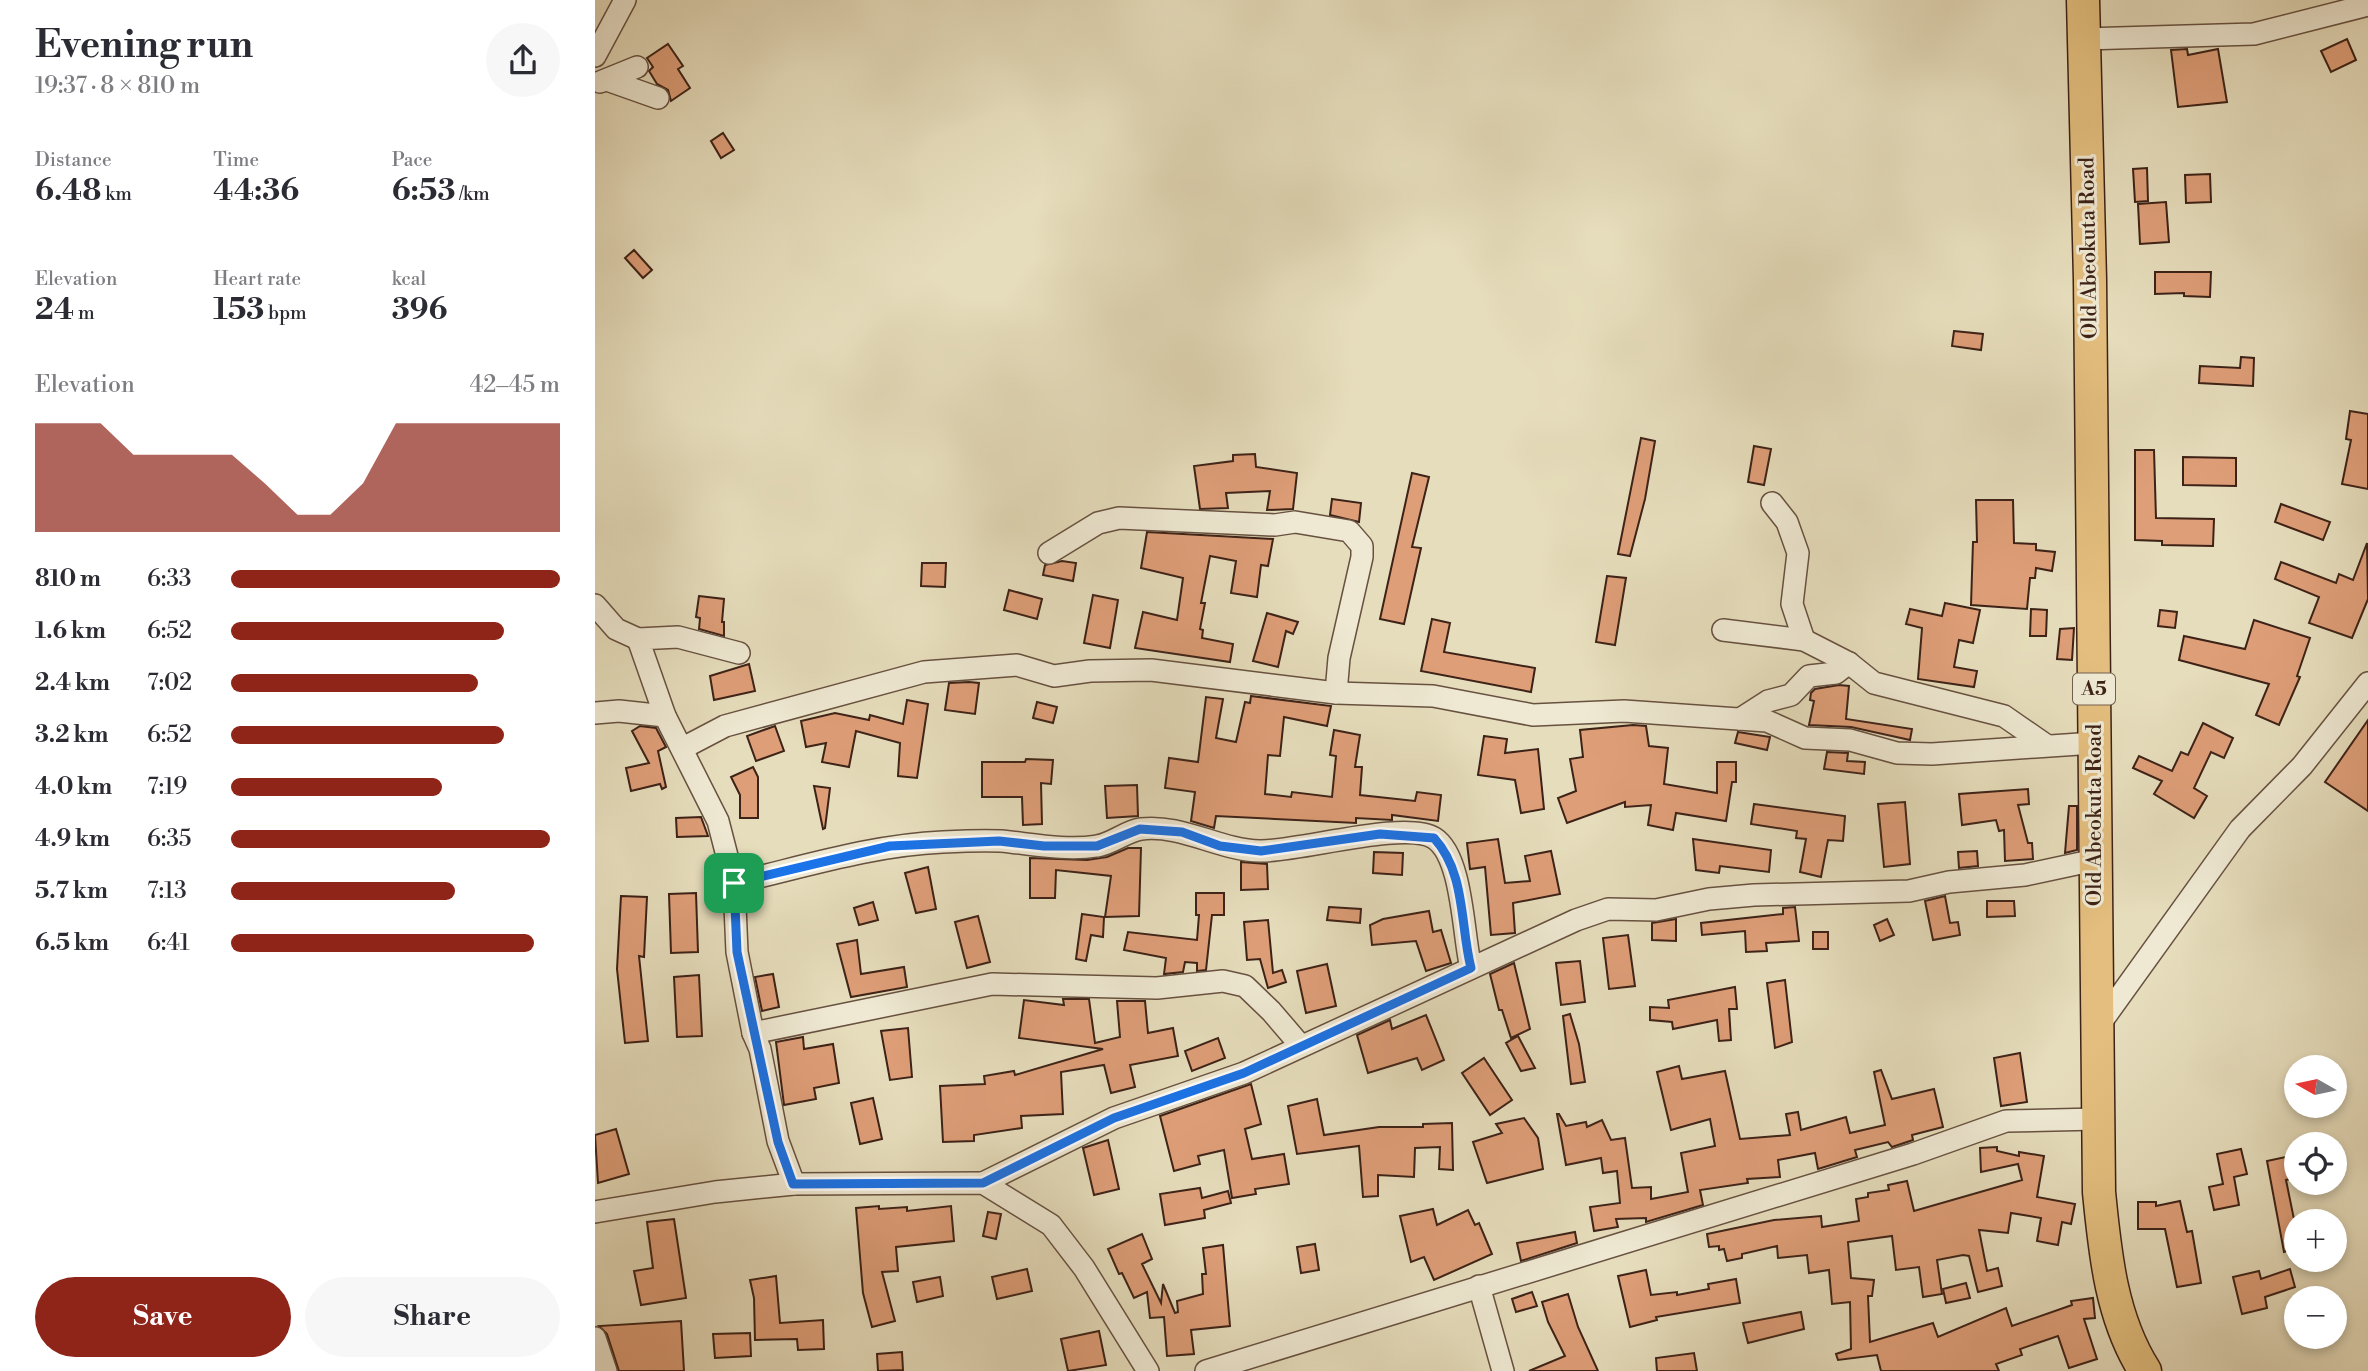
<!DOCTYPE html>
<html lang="en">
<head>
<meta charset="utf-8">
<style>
  body { margin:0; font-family:"Libre Bodoni",serif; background:#f7f7f7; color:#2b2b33; height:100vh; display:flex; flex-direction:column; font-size:26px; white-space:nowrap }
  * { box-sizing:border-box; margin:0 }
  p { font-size:23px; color:#7c7c81 }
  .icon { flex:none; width:38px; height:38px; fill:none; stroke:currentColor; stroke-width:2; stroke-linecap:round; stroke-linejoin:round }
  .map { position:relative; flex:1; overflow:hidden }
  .sheet { display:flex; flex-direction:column; background:#fff; width:595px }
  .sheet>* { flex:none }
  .needle { width:46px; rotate:279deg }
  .tools { position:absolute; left:1689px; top:1055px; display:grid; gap:14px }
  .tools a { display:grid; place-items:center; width:63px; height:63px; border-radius:50%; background:#fff; box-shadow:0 4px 10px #0003; font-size:35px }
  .pin { position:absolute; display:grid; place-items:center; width:60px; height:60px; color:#fff; margin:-30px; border-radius:14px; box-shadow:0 4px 10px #0006 }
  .round { display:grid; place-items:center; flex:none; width:74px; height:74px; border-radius:37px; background:#f7f7f7 }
  .overview { display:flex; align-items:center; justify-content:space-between; height:119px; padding:0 35px }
  h1 { font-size:38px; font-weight:700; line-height:52px }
  .stats { display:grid; grid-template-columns:repeat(3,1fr); gap:10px; height:119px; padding:7px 35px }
  .stats div { display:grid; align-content:center }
  .stats b { font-size:30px; font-weight:700 }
  .stats small { font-size:19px; font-weight:400 }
  .stats p { font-size:19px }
  .chart { height:196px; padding:14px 35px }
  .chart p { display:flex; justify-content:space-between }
  .chart svg { width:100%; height:126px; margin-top:7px; fill:#8f2418; opacity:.7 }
  .action { display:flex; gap:14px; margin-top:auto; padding:14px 35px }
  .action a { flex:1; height:80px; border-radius:42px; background:#8f2418; color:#fff; font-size:28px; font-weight:700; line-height:80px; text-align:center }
  .action a+a { background:#f7f7f7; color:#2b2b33 }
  ul { padding:0 35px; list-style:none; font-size:23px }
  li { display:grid; grid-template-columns:112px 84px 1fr; align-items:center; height:52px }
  li i { height:18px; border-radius:9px; background:#8f2418 }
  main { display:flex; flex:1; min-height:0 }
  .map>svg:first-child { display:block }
</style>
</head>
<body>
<main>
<section class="sheet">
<div class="overview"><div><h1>Evening run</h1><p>19:37 · 8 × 810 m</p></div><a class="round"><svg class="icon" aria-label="share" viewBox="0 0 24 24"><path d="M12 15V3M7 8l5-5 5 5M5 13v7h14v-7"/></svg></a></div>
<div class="stats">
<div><p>Distance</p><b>6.48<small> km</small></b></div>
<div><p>Time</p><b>44:36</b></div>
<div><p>Pace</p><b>6:53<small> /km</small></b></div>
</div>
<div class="stats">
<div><p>Elevation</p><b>24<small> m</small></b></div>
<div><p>Heart rate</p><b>153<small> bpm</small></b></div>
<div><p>kcal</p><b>396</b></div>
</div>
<div class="chart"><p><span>Elevation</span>42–45 m</p>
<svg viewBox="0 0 160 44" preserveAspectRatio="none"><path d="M0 44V6L10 6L20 6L30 17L40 17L50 17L60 17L70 27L80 38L90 38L100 27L110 6L120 6L130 6L140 6L150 6L160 6V44z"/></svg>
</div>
<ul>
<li><b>810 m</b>6:33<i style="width:100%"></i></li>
<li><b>1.6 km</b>6:52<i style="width:83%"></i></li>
<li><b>2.4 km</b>7:02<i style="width:75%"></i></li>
<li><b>3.2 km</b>6:52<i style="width:83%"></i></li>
<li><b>4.0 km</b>7:19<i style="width:64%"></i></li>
<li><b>4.9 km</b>6:35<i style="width:97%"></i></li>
<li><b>5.7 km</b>7:13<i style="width:68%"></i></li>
<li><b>6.5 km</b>6:41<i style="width:92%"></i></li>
</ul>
<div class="action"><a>Save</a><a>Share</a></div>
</section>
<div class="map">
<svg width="1773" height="1371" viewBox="0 0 1773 1371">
  <rect width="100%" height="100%" fill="#e6ddbc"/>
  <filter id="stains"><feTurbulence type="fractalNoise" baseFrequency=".00286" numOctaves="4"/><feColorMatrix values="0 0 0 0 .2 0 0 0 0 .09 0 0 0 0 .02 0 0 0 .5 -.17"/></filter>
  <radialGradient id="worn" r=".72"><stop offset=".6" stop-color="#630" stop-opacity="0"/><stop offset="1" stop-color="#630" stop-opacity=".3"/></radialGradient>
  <g fill="#de9e78" stroke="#3d2217" stroke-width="2">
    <polygon points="1752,39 1761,60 1736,72 1726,51"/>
    <polygon points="73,44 88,66 83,69 95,88 76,101 73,90 62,84 54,71 58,67 52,58"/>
    <polygon points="1592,49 1593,55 1623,49 1632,102 1583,107 1576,50"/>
    <polygon points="128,133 139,150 126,158 116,141"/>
    <polygon points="1552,168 1553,201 1540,202 1538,169"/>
    <polygon points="1615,174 1616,202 1591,203 1590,175"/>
    <polygon points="1571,202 1574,242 1545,244 1543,204"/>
    <polygon points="39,250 57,270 48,278 30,258"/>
    <polygon points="1560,272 1616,272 1615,297 1589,296 1589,293 1560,294"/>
    <polygon points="1359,331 1388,334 1386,350 1357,346"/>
    <polygon points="1646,357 1659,358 1658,386 1604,383 1605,366 1645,368"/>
    <polygon points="1755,411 1773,414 1773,489 1747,484 1756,440 1751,439"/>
    <polygon points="1046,438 1060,441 1050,499 1035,556 1023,554"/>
    <polygon points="1159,446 1176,449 1169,485 1153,482"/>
    <polygon points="1540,450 1559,450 1561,518 1619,519 1618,546 1567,545 1567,541 1540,540"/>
    <polygon points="660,454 661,467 702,473 698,509 672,510 675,491 631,493 633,508 605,509 599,466 638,461 638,455"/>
    <polygon points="1588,457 1641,458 1641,486 1588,485"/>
    <polygon points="817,473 834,477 817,547 826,548 809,624 785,619"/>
    <polygon points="737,499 766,503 764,522 735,515"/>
    <polygon points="1381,500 1418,500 1419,543 1441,544 1441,550 1460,552 1457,571 1441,568 1440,578 1435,578 1432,609 1376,605 1378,542 1382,542"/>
    <polygon points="1686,504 1735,522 1728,540 1680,522"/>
    <polygon points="552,532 678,539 673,566 666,565 662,597 636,593 641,561 615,556 606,603 610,603 605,629 608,630 607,638 638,644 635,662 540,648 548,612 582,620 588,578 546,568"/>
    <polygon points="1772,543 1773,599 1757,638 1714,623 1724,597 1680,579 1686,562 1741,583 1744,574 1758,580"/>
    <polygon points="467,561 481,563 478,581 448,575 450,565"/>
    <polygon points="327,563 351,563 350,587 326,586"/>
    <polygon points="1012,576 1031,578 1020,645 1001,642"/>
    <polygon points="414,590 447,599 442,619 409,610"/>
    <polygon points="498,595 523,600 515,648 489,643"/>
    <polygon points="104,596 129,599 127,622 129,622 129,636 104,629 105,618 101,617"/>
    <polygon points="1350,603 1385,610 1378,643 1364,640 1359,667 1382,671 1379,687 1323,679 1327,628 1311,624 1315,609 1347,616"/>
    <polygon points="1436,609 1452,610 1451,636 1435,636"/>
    <polygon points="1565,610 1582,612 1580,628 1563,626"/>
    <polygon points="672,613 703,622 698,634 691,631 683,667 658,661"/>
    <polygon points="837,619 855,623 849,652 940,668 936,692 826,671"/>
    <polygon points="1659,620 1715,638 1702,676 1705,677 1684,725 1661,715 1674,684 1584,660 1589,636 1650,649"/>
    <polygon points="1479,628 1477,660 1462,659 1465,629"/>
    <polygon points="154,664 160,691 119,700 115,676"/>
    <polygon points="374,682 384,683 380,714 350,710 354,683"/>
    <polygon points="1244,685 1254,686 1251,719 1317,729 1315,740 1256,727 1214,725 1219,701 1215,700 1216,693 1220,689"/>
    <polygon points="656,696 736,706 732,726 689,717 685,756 673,755 670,794 696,797 697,792 737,797 741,756 735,755 739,730 765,735 760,767 767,767 765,795 820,801 822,792 846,795 843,821 797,815 797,820 761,818 761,823 621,816 619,828 596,821 600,792 570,788 574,758 603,762 611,697 628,699 621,738 641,742 650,702 655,703"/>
    <polygon points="312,700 333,704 322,778 303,776 305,743 261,731 254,767 227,762 231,743 211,747 206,721 240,713 274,720 275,715 308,724"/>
    <polygon points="442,702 462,707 458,723 438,718"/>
    <polygon points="1773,720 1773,811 1730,782"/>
    <polygon points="1608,723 1638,738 1629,758 1616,752 1599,788 1612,796 1599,818 1559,794 1567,781 1538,768 1544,756 1577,771 1586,752 1593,755"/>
    <polygon points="1038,725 1051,726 1054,746 1073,748 1069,784 1122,793 1122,762 1141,762 1141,782 1137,782 1131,821 1081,813 1078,830 1053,825 1056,805 1030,807 1030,802 972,823 963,798 981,791 975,759 988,757 985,730"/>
    <polygon points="45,726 61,728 71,747 63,751 71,787 67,789 65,784 36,791 31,768 54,763 37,731"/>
    <polygon points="180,726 189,751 161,761 152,736"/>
    <polygon points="1143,732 1175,737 1172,750 1140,743"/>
    <polygon points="889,736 912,739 910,753 943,749 949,809 926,813 920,780 883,775"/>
    <polygon points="1232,752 1253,753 1252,761 1270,762 1269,774 1229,769"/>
    <polygon points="431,759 458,760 456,784 446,783 447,824 428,825 427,797 387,797 387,762 430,762"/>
    <polygon points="158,767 163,777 163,818 145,818 145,795 136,777"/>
    <polygon points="542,785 543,816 512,818 510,786"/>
    <polygon points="219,786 235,788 230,828 228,829"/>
    <polygon points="1433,789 1434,804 1423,805 1433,843 1437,843 1438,859 1410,861 1409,830 1404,831 1401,820 1367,825 1364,794"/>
    <polygon points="1310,802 1315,864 1289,867 1283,804"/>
    <polygon points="1159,804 1250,816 1248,841 1233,840 1226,877 1205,872 1211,839 1201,838 1202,831 1156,824"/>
    <polygon points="1474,806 1482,806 1482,850 1470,853"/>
    <polygon points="106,817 113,836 82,837 81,818"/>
    <polygon points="903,839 910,883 935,881 930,856 956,851 965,894 918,903 920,933 896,935 890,867 875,869 872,843"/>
    <polygon points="1098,839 1176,850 1174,872 1125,866 1124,873 1101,870"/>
    <polygon points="533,848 546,848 544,916 510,917 516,876 461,870 460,898 435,898 435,858 492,860 512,857"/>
    <polygon points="1382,851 1383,866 1364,868 1363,852"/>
    <polygon points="779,852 808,853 807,875 778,873"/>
    <polygon points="646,862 672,864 673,889 646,890"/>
    <polygon points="333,867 341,909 321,913 310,873"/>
    <polygon points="101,893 103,952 76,953 74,894"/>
    <polygon points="601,893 629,893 629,915 617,915 611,970 602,971 602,963 590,962 588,972 569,974 571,958 529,950 533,932 602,940 604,915 601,915"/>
    <polygon points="26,896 52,897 49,957 44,956 53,1041 30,1043 22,969"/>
    <polygon points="1350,896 1355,923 1363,922 1365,935 1338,940 1330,901"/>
    <polygon points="1392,901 1419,901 1420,916 1392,917"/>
    <polygon points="278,902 283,920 264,925 259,908"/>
    <polygon points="734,907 766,909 765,923 732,920"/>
    <polygon points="1200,907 1204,941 1171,943 1172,951 1151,952 1150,931 1107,935 1106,923 1188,914 1188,908"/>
    <polygon points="834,911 838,932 846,930 856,963 831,971 821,941 777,945 775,925 788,919"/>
    <polygon points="487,914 509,917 508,937 496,935 491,961 481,959"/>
    <polygon points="383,916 395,962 372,968 360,922"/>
    <polygon points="1081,919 1081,941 1057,940 1057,923"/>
    <polygon points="1292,919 1299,935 1285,941 1279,925"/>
    <polygon points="673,920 678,973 687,970 691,982 673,988 665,959 652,960 649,922"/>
    <rect x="1218" y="932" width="15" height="17"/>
    <polygon points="1033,935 1040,986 1014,989 1008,938"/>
    <polygon points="262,940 266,974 309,967 312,987 256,997 242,944"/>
    <polygon points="985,961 990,1002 966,1005 961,963"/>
    <polygon points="919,963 935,1029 916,1038 907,1010 904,1010 895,974"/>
    <polygon points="732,964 741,1006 711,1013 702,971"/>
    <polygon points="178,974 184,1007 167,1011 160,977"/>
    <polygon points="104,975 107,1036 82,1037 79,977"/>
    <polygon points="1190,980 1197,1042 1180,1048 1172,983"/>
    <polygon points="1140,987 1142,1009 1134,1009 1136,1040 1124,1041 1122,1020 1078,1029 1077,1022 1055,1020 1055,1007 1074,1008 1073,1000"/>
    <polygon points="468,999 494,999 500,1043 525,1037 522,1001 550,1001 553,1033 578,1028 583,1056 535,1065 540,1087 516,1093 509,1065 466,1072 468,1114 426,1116 427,1128 379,1135 379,1141 348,1142 345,1086 390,1084 389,1076 419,1071 420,1075 508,1049 424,1038 429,1000 469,1005"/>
    <polygon points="975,1014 984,1044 990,1082 976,1084 968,1016"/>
    <polygon points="831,1015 849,1060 827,1070 822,1058 773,1073 762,1035 795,1020 797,1029"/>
    <polygon points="313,1028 317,1077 295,1080 286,1031"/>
    <polygon points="923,1036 940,1068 926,1071 911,1043"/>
    <polygon points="208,1037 209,1049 238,1044 244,1083 219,1088 221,1099 189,1105 181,1042"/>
    <polygon points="623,1038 630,1058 597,1071 590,1051"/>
    <polygon points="1425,1053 1432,1102 1406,1106 1399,1058"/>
    <polygon points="889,1058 917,1100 895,1115 867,1073"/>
    <polygon points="1084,1066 1087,1079 1130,1071 1145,1139 1195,1135 1191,1114 1203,1112 1206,1130 1251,1117 1255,1133 1290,1125 1279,1072 1286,1070 1297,1099 1339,1089 1348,1127 1317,1135 1318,1140 1297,1147 1293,1142 1260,1150 1262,1157 1223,1169 1220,1153 1183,1160 1185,1177 1152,1179 1153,1183 1105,1190 1108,1205 1051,1222 1051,1218 1021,1219 1023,1227 999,1231 995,1207 1025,1203 1022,1171 1008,1173 1006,1158 971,1165 962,1114 964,1114 971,1126 991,1122 992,1127 1007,1120 1016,1140 1030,1138 1037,1188 1056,1187 1056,1199 1093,1192 1086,1153 1120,1146 1115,1119 1076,1130 1062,1072"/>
    <polygon points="656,1084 666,1124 650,1129 657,1159 689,1154 694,1184 660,1189 661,1194 637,1198 629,1150 603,1156 605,1164 579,1171 565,1116"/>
    <polygon points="278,1098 287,1139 265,1144 256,1103"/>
    <polygon points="722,1099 729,1135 784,1127 828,1127 828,1124 857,1123 858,1170 844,1169 845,1147 820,1148 819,1177 783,1175 783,1196 768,1197 764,1146 702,1154 693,1106"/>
    <polygon points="929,1118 943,1138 948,1169 892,1183 878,1142 907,1133 901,1124"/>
    <polygon points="21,1129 34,1174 3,1183 0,1135"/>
    <polygon points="513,1140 524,1189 499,1195 488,1148"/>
    <polygon points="1402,1147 1402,1151 1424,1156 1424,1152 1449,1156 1442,1197 1480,1204 1476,1224 1467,1222 1463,1245 1442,1241 1446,1218 1416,1213 1413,1233 1384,1230 1392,1271 1403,1268 1407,1286 1383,1292 1374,1256 1368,1255 1342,1260 1347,1294 1328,1297 1324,1267 1301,1270 1297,1236 1253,1242 1256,1278 1279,1280 1277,1296 1273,1296 1275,1342 1338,1323 1343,1337 1411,1308 1417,1326 1477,1305 1476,1301 1498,1298 1500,1318 1489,1319 1502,1359 1474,1368 1463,1336 1425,1349 1427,1355 1401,1364 1404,1371 1286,1371 1282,1355 1243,1360 1241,1354 1256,1349 1255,1302 1237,1304 1234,1270 1214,1273 1212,1255 1183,1258 1182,1246 1147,1254 1147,1258 1132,1261 1129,1249 1124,1250 1124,1246 1114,1247 1112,1234 1179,1220 1226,1216 1227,1227 1264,1221 1261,1199 1273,1197 1273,1193 1294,1190 1293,1185 1312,1181 1319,1211 1427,1180 1423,1164 1386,1172 1385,1148"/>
    <polygon points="1646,1149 1652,1174 1639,1177 1644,1205 1619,1210 1614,1187 1628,1184 1622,1154"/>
    <polygon points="1695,1156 1699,1178 1691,1180 1701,1229 1701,1248 1689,1252 1672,1161"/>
    <polygon points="605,1188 607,1198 633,1191 636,1203 609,1210 610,1218 570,1225 565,1194"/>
    <polygon points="1585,1201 1592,1232 1597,1231 1606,1283 1582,1287 1570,1229 1543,1229 1543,1202 1561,1202 1561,1206"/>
    <polygon points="284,1206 284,1209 312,1207 312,1211 356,1206 359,1241 301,1247 303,1271 287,1272 300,1321 277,1327 268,1293 261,1208"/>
    <polygon points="838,1209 842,1225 873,1210 880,1225 884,1223 897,1254 839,1280 829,1257 816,1262 805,1216"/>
    <polygon points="393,1212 406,1214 401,1239 388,1236"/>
    <polygon points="79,1219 91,1298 46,1305 39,1271 58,1268 52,1222"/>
    <polygon points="980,1232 982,1243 926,1261 922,1243"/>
    <polygon points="547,1234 557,1259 547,1264 566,1303 568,1284 580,1313 583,1312 582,1301 608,1294 607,1274 611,1274 608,1248 628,1245 635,1326 596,1330 599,1354 572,1356 569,1317 555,1318 552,1292 539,1298 527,1273 524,1274 513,1249"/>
    <polygon points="720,1244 724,1270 706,1273 702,1247"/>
    <polygon points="432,1269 437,1291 402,1299 397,1277"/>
    <polygon points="1695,1269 1700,1287 1670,1297 1672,1308 1647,1314 1638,1277 1664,1271 1666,1279"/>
    <polygon points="1051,1270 1056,1295 1082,1292 1082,1295 1114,1289 1113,1284 1141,1279 1145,1303 1061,1317 1062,1320 1035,1327 1023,1276"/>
    <polygon points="181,1276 185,1323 228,1320 229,1349 203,1350 202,1339 160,1340 159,1298 155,1280"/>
    <polygon points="345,1277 348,1296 322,1302 318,1282"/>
    <polygon points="1371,1283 1375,1298 1351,1303 1348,1289"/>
    <polygon points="937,1292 942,1306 921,1312 917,1299"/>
    <polygon points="973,1294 983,1327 1003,1371 934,1371 970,1356 953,1322 947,1302"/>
    <polygon points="1206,1312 1209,1329 1153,1343 1148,1323"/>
    <polygon points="86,1321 89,1371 24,1371 12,1334 4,1326"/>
    <polygon points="504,1331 511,1365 473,1371 466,1339"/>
    <polygon points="155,1333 156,1356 120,1358 118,1334"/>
    <polygon points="307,1352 308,1370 283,1371 282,1354"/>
    <polygon points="1099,1353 1102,1371 1062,1371 1061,1358"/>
  </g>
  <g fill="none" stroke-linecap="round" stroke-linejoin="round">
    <defs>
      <g id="minor">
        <polyline points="1489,39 1659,34 1773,5"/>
        <polyline points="0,56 30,0"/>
        <polyline points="12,80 63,98"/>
        <polyline points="5,82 42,67"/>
        <polyline points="1177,503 1192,522 1203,553 1197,604 1209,640"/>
        <polyline points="454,553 503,523 524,518 680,525 700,522 754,531 767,546 767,557 744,658 741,693"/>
        <polyline points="0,605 21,629 43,639"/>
        <polyline points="1128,630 1209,640 1254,663 1279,683 1409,716 1451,745"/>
        <polyline points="144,653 83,637 43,639 70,716 123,821 139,883 142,952 158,1033 165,1049 183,1141 199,1184"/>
        <polyline points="0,713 24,711 70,716"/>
        <polyline points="1145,719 1173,701 1196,695 1214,676 1241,673 1254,663"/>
        <polyline points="88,748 130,726 329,672 422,665 459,676 495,671 556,670 741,693 838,696 938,715 1029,711 1172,721 1210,738 1255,740 1302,753 1337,754 1499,743"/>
        <path d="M139,883C208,867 277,845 348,842C367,841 387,840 406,841C437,844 471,851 502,846C517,844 531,831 546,829C587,824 624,850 665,851C703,852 810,820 839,838C868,856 868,937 876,968"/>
        <polyline points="1502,1028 1645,829 1707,766 1773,683"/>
        <polyline points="158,1033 397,984 562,988 628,981 650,986 676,1011 706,1046"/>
        <polyline points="388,1183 519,1118 649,1073 981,920 1013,909 1061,910 1114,899 1159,895 1314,891 1354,882 1430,875 1500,860"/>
        <polyline points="0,1212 120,1192 199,1184 388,1183 456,1225 489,1268 553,1371"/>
        <polyline points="884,1286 908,1371"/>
        <polyline points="0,1338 11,1371"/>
        <polyline points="611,1371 1318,1154 1411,1121 1502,1119"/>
      </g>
      <path id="highway" d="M1488,0L1495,280L1504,1192C1510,1253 1516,1318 1550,1371"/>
    </defs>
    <use href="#minor" stroke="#675140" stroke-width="24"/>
    <use href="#highway" stroke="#3d2217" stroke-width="35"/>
    <use href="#minor" stroke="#efe9d3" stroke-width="21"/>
    <use href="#highway" stroke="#e3be7e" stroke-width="32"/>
  </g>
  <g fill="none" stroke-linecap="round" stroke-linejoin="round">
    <defs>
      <path id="route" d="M545,829L587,832L625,846L666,851L785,834L839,838C871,873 865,925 876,968L649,1073L519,1118L388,1183L198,1184L183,1142L142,952L139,883L295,846L404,841L449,846H502Z"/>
    </defs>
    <use href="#route" stroke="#fff" stroke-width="14"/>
    <use href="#route" stroke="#1a73e8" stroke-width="9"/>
  </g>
  <g text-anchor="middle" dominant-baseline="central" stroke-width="6" stroke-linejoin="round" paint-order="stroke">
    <rect fill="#efe9d3" stroke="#725e4f" stroke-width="2" x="1478" y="673.5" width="42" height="31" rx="5"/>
    <g font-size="19" font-weight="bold" fill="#3d2217">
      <text x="1499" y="689">A5</text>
    </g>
    <g font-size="21" fill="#3d2217" stroke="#efe9d3">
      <text transform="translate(1494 248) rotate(-91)">Old Abeokuta Road</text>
      <text transform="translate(1500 815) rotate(-90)">Old Abeokuta Road</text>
    </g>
  </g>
  <rect width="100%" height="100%" filter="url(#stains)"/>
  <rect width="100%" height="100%" fill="url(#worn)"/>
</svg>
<div class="tools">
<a><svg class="needle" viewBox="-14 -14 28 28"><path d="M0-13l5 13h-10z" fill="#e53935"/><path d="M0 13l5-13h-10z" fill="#7c7c81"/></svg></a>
<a><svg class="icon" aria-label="locate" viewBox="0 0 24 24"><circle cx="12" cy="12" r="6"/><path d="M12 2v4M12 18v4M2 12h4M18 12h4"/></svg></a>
<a>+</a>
<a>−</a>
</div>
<div class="pin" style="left:139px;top:883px;background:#1e9e55"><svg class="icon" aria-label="arrive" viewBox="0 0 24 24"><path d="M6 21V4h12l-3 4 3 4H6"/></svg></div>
</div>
</main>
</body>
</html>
